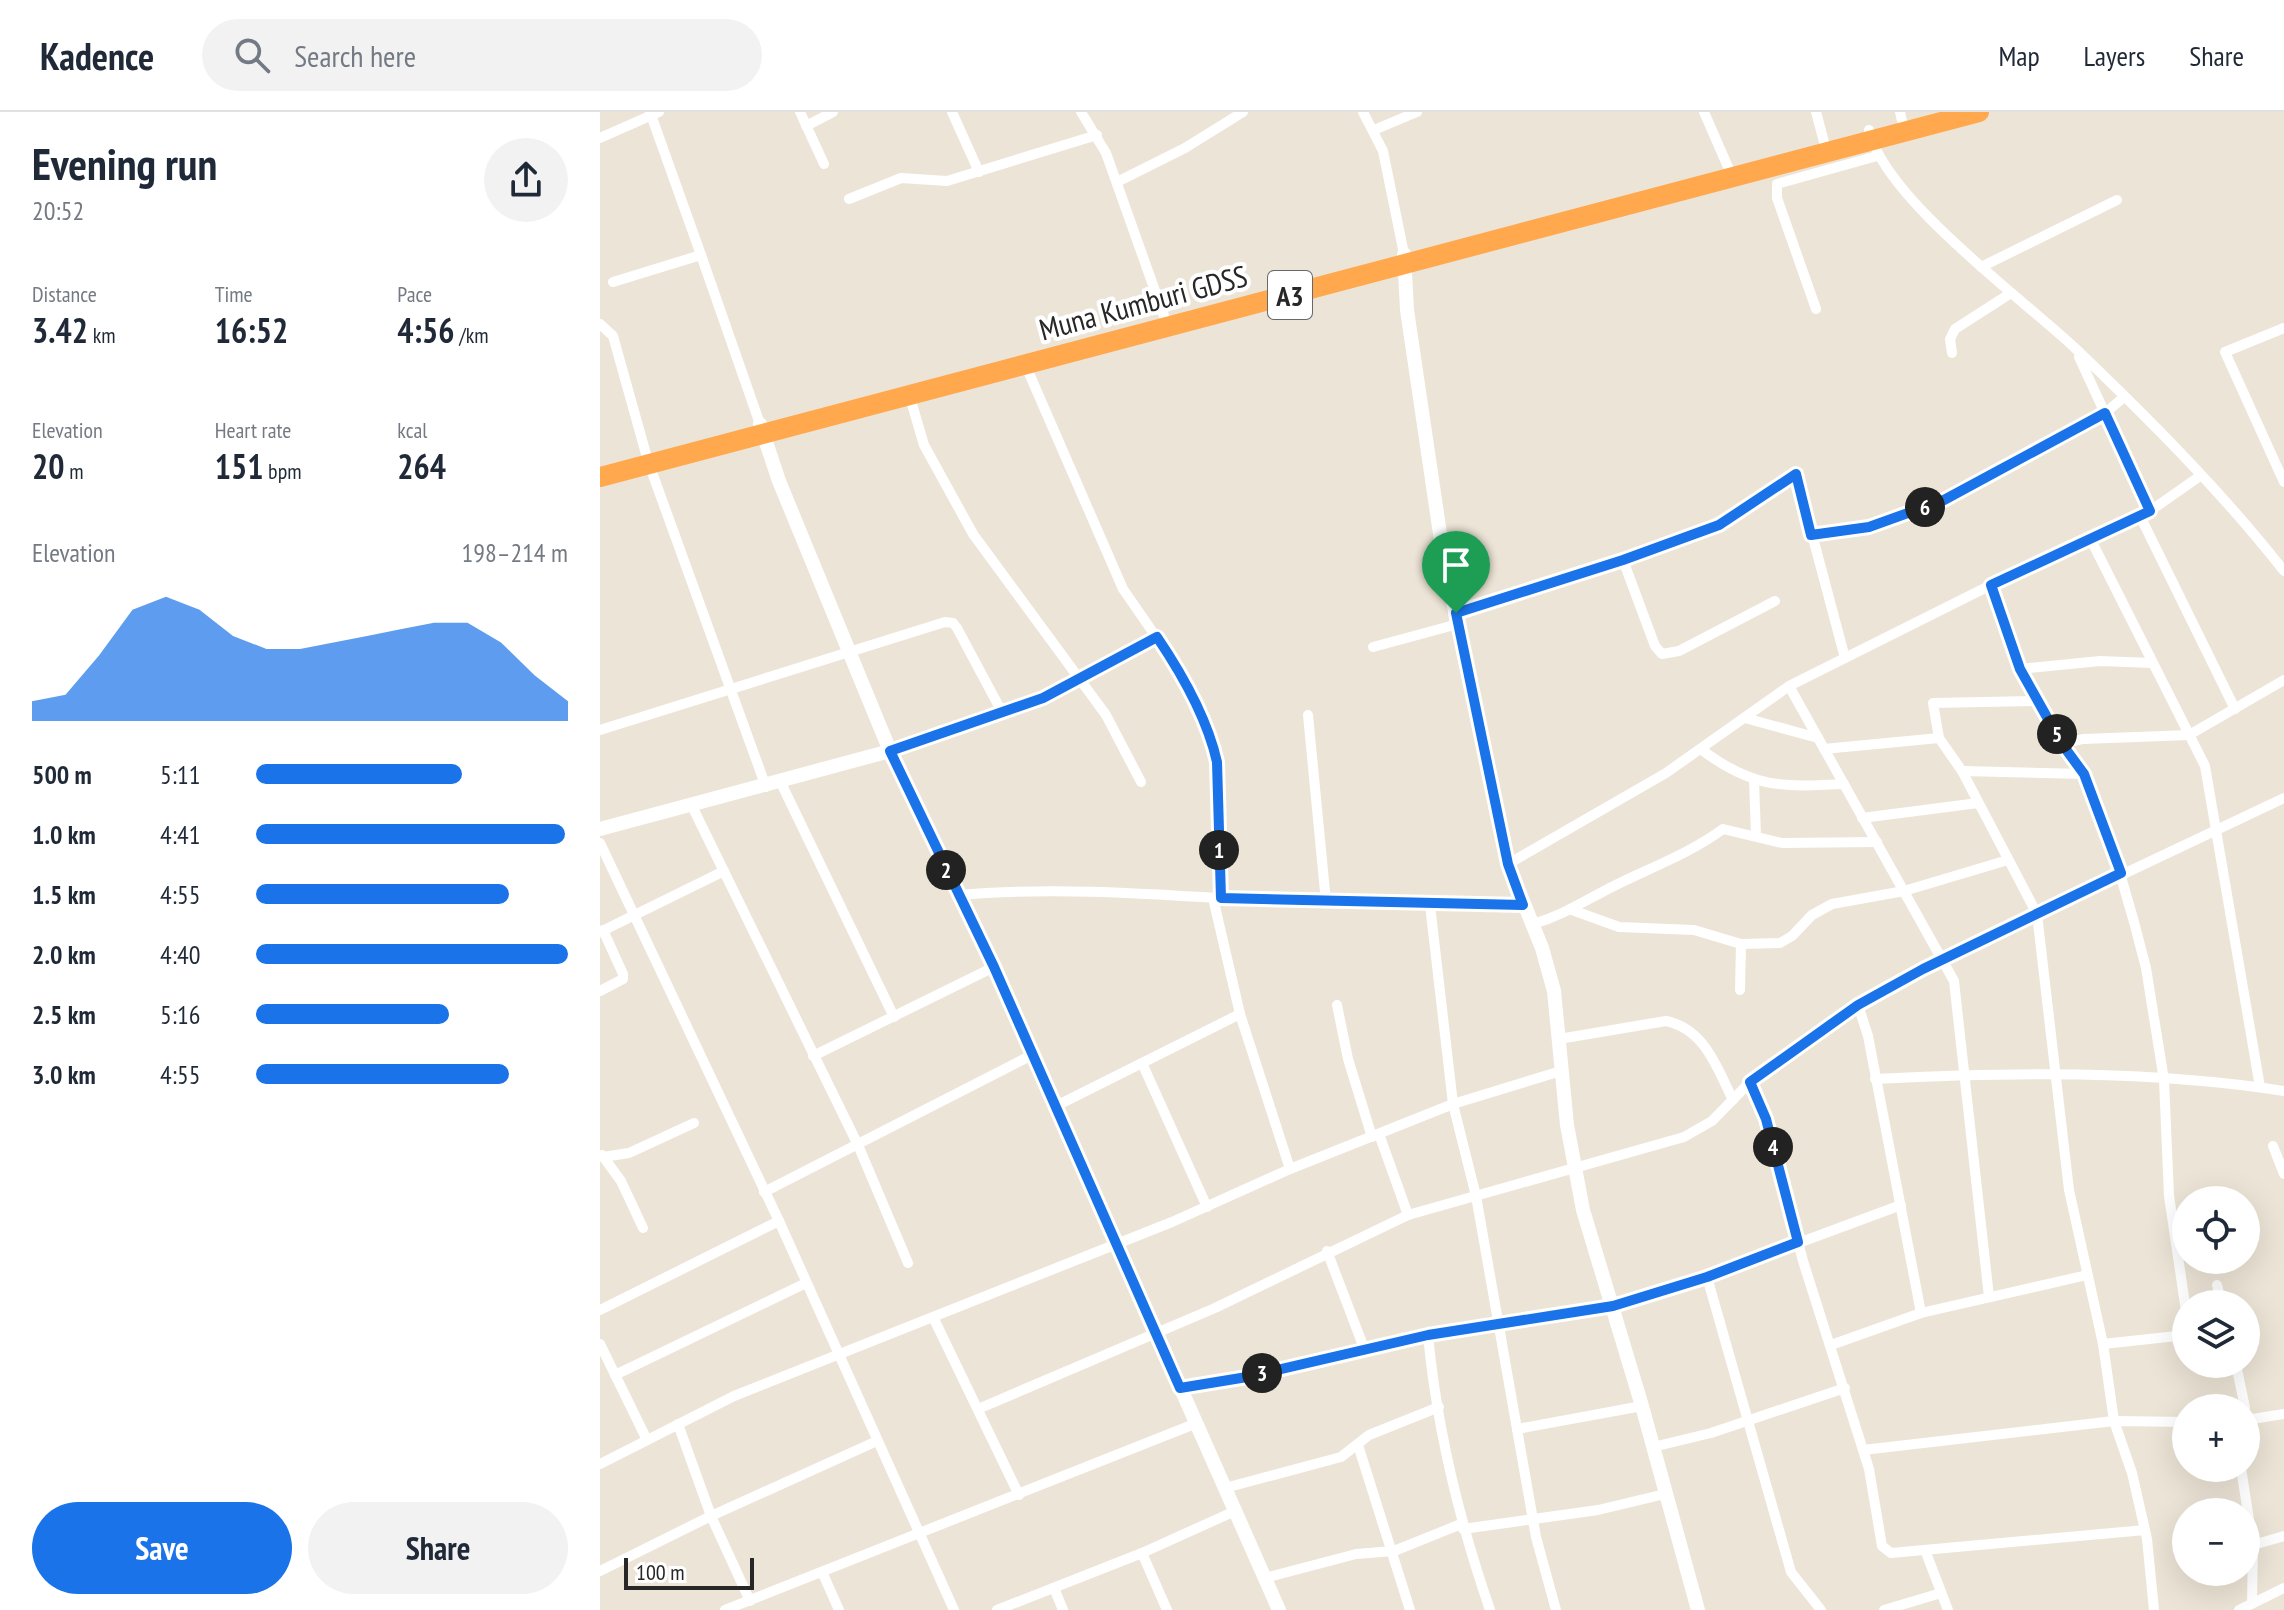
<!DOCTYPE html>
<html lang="en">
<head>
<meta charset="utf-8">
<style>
  body { margin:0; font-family:"PT Sans Narrow",sans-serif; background:#f2f2f3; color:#1f2937; height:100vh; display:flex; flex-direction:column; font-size:30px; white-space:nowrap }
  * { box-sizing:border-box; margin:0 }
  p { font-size:26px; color:#747a83 }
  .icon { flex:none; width:44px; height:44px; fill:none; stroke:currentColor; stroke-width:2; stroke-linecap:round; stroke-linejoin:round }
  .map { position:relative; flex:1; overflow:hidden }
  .details { display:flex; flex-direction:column; background:#fff; width:600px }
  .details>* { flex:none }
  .buttons { position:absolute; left:1572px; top:1074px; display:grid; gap:16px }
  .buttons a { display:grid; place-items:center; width:88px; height:88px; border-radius:50%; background:#fff; box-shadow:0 8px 32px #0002; font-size:40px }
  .scale { position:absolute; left:24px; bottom:20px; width:130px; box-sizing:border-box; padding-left:8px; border:4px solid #272727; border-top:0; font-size:22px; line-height:28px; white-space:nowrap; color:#272727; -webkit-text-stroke:6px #fff; paint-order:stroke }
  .pin { position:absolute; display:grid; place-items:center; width:68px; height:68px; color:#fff; margin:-82px -34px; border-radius:50% 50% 50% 0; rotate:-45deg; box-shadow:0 0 8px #0007 }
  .pin .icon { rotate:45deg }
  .km { position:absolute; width:40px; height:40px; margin:-20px; border-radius:50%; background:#222; color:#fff; font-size:22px; line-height:40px; text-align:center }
  .round { display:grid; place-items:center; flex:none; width:84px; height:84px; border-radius:42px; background:#f2f2f3 }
  .overview { display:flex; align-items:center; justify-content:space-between; height:136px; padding:0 32px }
  h1 { font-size:44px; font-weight:800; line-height:60px }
  .stats { display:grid; grid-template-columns:repeat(3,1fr); gap:12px; height:136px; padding:8px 32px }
  .stats div { display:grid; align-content:center }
  .stats b { font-size:34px; font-weight:800 }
  .stats small { font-size:22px; font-weight:400 }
  .stats p { font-size:22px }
  .chart { height:224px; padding:16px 32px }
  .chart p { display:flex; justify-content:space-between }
  .chart svg { width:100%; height:144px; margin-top:8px; fill:#1a73e8; opacity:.7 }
  .button { display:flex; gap:16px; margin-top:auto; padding:16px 32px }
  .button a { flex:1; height:92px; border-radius:48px; background:#1a73e8; color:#fff; font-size:32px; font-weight:800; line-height:92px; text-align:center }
  .button a+a { background:#f2f2f3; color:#1f2937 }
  ul { padding:0 32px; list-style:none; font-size:26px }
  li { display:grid; grid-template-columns:128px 96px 1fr; align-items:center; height:60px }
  li i { height:20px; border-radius:10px; background:#1a73e8 }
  header { display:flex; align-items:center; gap:48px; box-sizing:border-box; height:112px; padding:0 40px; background:#fff; border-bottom:2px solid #e0e1e3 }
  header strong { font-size:38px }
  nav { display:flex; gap:44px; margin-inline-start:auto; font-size:28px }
  .search { width:560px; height:72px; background:#f2f2f3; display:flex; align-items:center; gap:20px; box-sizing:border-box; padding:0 28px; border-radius:44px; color:#747a83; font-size:30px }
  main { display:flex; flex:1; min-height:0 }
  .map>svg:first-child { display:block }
</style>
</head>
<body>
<header>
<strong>Kadence</strong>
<div class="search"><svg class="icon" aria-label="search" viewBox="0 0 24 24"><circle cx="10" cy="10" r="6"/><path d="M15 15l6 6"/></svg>Search here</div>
<nav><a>Map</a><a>Layers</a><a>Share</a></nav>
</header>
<main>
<section class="details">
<div class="overview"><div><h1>Evening run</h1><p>20:52</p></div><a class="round"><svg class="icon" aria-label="share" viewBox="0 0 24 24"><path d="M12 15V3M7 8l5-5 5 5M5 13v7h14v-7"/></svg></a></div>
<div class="stats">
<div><p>Distance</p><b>3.42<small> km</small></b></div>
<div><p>Time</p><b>16:52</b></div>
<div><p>Pace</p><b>4:56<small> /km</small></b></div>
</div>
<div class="stats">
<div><p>Elevation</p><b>20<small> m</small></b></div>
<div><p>Heart rate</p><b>151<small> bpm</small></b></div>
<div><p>kcal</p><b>264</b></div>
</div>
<div class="chart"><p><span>Elevation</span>198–214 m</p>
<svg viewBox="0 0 160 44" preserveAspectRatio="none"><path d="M0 44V38L10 36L20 24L30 10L40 6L50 10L60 18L70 22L80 22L90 20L100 18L110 16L120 14L130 14L140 20L150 30L160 38V44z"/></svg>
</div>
<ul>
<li><b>500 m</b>5:11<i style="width:66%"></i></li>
<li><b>1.0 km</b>4:41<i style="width:99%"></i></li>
<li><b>1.5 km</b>4:55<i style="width:81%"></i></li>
<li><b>2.0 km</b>4:40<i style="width:100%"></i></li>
<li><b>2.5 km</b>5:16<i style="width:62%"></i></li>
<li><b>3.0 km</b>4:55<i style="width:81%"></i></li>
</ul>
<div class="button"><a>Save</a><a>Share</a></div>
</section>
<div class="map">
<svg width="1684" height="1498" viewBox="0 0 1684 1498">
  <rect width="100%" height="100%" fill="#ece4d6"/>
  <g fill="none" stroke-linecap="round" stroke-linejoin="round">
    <g stroke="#fff" stroke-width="10">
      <polyline points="200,0 224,52"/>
      <polyline points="352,0 379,60"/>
      <polyline points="481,0 506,41 564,204"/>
      <polyline points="763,0 783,39 804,142"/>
      <polyline points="1104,0 1128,55"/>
      <polyline points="1216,0 1224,30"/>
      <polyline points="1300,0 1302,9"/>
      <polyline points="206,14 233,0"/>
      <polyline points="774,18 817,0"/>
      <path d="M1269,18C1284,86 1423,187 1476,237C1548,306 1622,380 1684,459"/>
      <polyline points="0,26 59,0"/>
      <polyline points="517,70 585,36 643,0"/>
      <polyline points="249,87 301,66 347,69 497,23"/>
      <polyline points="101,143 160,312"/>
      <polyline points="1381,155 1517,88"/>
      <polyline points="13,170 101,143 50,0"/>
      <polyline points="1216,197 1177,86 1177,72 1277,44"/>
      <polyline points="0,212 13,224 46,342"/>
      <polyline points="1684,216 1625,240 1684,370"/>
      <polyline points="1352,241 1350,227 1355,217 1411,181"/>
      <polyline points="1479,245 1550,399"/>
      <polyline points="425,252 523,477 577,555 607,618 617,650 621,786"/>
      <polyline points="309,282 324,333 373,422 506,603 541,670"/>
      <polyline points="49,352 166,675"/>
      <polyline points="1540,404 1635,597"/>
      <polyline points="1211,423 1269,415 1344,388 1505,301 1523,286"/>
      <polyline points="1491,428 1605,654 1660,975"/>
      <polyline points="1023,448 1055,534 1062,542 1079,539 1175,489"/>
      <polyline points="1391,473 1420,557 1484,662 1508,720 1534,810 1546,856 1564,968 1569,1084 1586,1199"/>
      <polyline points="856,501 1023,448 1119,413 1196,362 1245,546"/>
      <polyline points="773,535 858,512"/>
      <polyline points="1420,557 1500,549 1552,551"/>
      <polyline points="1189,574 1354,869 1389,1185"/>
      <polyline points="1438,589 1333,591 1339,626 1362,659 1437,802 1469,1078 1503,1232 1514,1309 1532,1361 1547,1427 1554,1498"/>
      <polyline points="708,603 726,790"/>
      <polyline points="1145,606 1218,626"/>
      <polyline points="0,618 345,510 353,511 357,516 403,602"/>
      <polyline points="1462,632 1483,627 1589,623 1684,568"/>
      <polyline points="1224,637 1339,626"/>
      <path d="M1102,638C1154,677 1183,675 1244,672"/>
      <polyline points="290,639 443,586 557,525"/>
      <polyline points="1362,659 1484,662"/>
      <polyline points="1154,668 1156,724"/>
      <polyline points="181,671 294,905"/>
      <polyline points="91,692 258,1033 308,1151"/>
      <polyline points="1262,706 1378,691"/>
      <polyline points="0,731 179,1109 354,1498"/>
      <polyline points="908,752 1066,661 1189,574 1391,473 1550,399 1600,364"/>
      <path d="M357,783C461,774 564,783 667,789C753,793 838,793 923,793"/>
      <polyline points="613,786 640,902 690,1057"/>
      <polyline points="830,793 853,992 876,1084 936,1425 956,1498"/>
      <polyline points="972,798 1019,815 1094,818 1141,832 1180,831 1192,824 1212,803 1232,792 1304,779 1408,748"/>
      <path d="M933,812C961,804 981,791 1006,778C1046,757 1086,744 1123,717L1182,731L1277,730"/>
      <polyline points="0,820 124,759"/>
      <polyline points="1140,878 1141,832"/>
      <polyline points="0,879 23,867 23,862 3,818"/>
      <polyline points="737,893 748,947 772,1025"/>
      <polyline points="1258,893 1268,924 1321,1201"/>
      <path d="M959,927L1066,909C1105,917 1117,956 1133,988"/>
      <polyline points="213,944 394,855"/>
      <polyline points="542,951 607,1095"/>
      <path d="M1275,967C1410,960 1549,958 1684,979"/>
      <polyline points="1150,970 1166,1007 1203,1149 1269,1357 1282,1434 1291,1441 1545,1418"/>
      <polyline points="454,995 640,902"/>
      <polyline points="779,1022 808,1103"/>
      <polyline points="1673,1034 1684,1062"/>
      <polyline points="2,1043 21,1069 43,1116"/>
      <polyline points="3,1045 29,1041 94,1011"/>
      <polyline points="164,1080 432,943"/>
      <polyline points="727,1139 764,1236"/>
      <polyline points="1107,1165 1191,1460 1221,1498"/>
      <polyline points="1617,1173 1622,1192"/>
      <polyline points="0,1198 179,1109"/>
      <polyline points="333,1205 419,1383"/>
      <path d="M828,1223C837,1318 859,1408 890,1498"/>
      <polyline points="0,1232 47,1328"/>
      <polyline points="1503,1232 1586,1223"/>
      <polyline points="1231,1233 1321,1201 1487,1163"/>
      <polyline points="1636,1252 1645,1296"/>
      <polyline points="15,1263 206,1171"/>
      <polyline points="580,1276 647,1265 828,1223 1013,1194 1107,1165 1301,1093"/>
      <polyline points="378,1297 615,1196 808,1103 1084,1025 1112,1009 1150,970 1258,893 1323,857 1684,686"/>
      <polyline points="1646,1308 1684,1302"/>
      <polyline points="78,1312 111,1404 150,1489"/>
      <polyline points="917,1317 1042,1294"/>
      <polyline points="758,1333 810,1498"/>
      <polyline points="1053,1335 1111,1321 1245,1276"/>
      <polyline points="1263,1338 1514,1309 1586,1310"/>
      <polyline points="0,1352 134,1284 572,1110 690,1057 853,992 961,959"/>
      <polyline points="1641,1356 1653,1433 1652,1492"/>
      <polyline points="625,1376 741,1345 769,1323 839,1295"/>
      <polyline points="863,1417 998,1398 1065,1382"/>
      <polyline points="1653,1433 1684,1424"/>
      <polyline points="1325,1438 1348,1498"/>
      <polyline points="542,1441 635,1399"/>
      <polyline points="0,1459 111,1404 277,1329"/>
      <polyline points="223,1462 239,1498"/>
      <polyline points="665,1466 756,1442 794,1439 861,1412"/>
      <polyline points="454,1476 463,1498"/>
      <polyline points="125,1498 597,1311"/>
      <polyline points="397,1498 542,1441 567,1498"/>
      <polyline points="1284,1498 1341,1481"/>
      <polyline points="1639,1498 1684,1476"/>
    </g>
    <g stroke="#fff" stroke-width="14">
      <polyline points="804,142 807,198 843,442 908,752 942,836 954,879 967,1013 983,1098 1042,1294 1098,1498"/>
      <polyline points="160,312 179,369 290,639 394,855 679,1498"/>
      <polyline points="0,717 290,639"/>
    </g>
    <polyline stroke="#ffa84d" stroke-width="20" points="0,365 1379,0"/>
  </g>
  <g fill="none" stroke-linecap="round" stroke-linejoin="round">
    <defs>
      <path id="route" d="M1505,301L1550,399L1391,473L1420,557L1462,632L1484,662L1521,761L1323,857L1258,893L1150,970L1166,1007L1198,1130L1107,1165L1013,1194L828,1223L647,1265L580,1276L394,855L290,639L443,586L557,525C582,562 607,605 617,650L621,786L923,793L908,752L856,501L1023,448L1119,413L1196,362L1211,423L1269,415L1344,388Z"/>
    </defs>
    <use href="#route" stroke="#fff" stroke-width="16"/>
    <use href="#route" stroke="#1a73e8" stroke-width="10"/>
  </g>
  <g text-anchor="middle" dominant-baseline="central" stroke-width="8" stroke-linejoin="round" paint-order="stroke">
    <rect fill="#fff" stroke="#686868" stroke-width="2" x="668" y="159" width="44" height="48" rx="6"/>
    <g font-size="28" font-weight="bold" fill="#272727">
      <text x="690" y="183">A3</text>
    </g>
    <g font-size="30" fill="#272727" stroke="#fff">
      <text transform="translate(543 190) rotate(-15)">Muna Kumburi GDSS</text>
    </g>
  </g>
</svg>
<div class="buttons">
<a><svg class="icon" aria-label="locate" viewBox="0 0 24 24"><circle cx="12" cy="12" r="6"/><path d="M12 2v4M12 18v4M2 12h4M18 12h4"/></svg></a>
<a><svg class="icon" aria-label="layers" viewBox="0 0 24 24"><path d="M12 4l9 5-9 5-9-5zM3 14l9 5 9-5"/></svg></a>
<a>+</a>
<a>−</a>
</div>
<div class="scale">100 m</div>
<div class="pin" style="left:856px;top:501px;background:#1e9e55"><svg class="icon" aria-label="arrive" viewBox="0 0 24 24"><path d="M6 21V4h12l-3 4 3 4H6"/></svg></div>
<b class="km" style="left:619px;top:738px">1</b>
<b class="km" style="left:346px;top:758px">2</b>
<b class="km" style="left:662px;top:1261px">3</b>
<b class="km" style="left:1173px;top:1035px">4</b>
<b class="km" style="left:1457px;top:622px">5</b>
<b class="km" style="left:1325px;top:395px">6</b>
</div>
</main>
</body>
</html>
